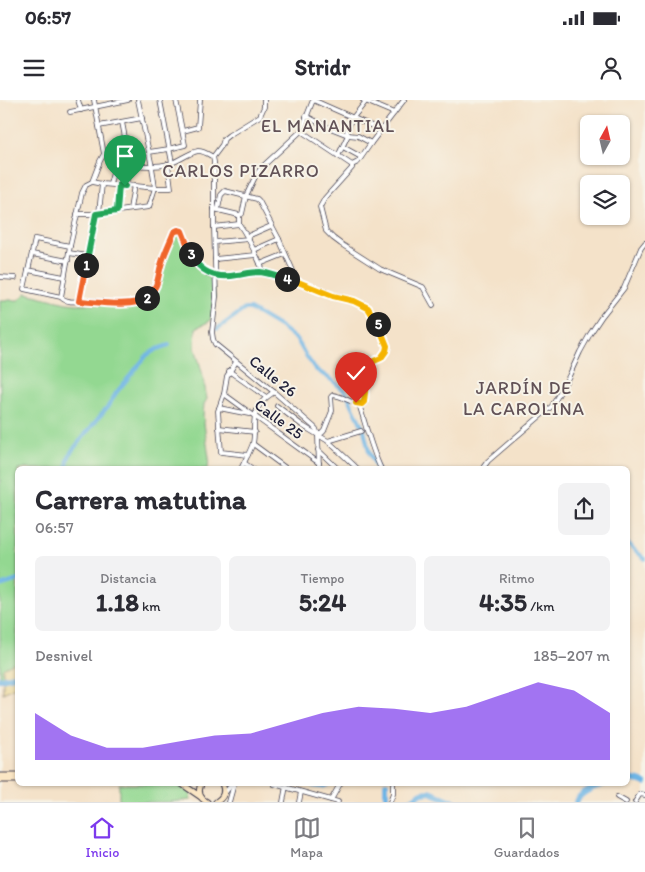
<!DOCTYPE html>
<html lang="es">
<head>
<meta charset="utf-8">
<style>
  body { margin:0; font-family:Itim,sans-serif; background:#f2f2f3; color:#2b2b33; height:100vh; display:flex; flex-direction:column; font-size:19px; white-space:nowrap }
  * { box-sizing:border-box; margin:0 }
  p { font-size:16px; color:#7c7c81 }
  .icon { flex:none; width:28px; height:28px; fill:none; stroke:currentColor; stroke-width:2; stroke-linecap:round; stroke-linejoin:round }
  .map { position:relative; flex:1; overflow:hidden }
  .details { position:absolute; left:15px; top:366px; width:615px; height:320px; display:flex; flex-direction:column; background:#fff; border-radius:8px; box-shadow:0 1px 4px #0004 }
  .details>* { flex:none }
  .needle { width:32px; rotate:8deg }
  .tools { position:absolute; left:580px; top:15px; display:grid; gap:10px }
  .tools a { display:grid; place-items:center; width:50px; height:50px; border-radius:8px; background:#fff; box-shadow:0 1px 4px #0004; font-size:25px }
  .pin { position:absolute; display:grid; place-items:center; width:42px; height:42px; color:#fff; margin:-51px -21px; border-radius:50% 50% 50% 0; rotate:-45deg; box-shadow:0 0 5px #0007 }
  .pin .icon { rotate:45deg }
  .km { position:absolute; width:25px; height:25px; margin:-12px; border-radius:50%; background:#222; color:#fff; font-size:14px; line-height:25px; text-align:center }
  .round { display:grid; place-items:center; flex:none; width:52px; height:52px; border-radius:8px; background:#f2f2f3 }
  .headline { display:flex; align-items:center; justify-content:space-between; height:85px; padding:0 20px }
  h1 { font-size:28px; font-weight:800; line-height:38px }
  .metrics { display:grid; grid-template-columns:repeat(3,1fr); gap:8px; height:85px; padding:5px 20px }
  .metrics div { display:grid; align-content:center; border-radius:8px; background:#f2f2f3; text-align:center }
  .metrics b { font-size:25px; font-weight:800 }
  .metrics small { font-size:14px; font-weight:400 }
  .metrics p { font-size:14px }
  .chart { height:140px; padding:10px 20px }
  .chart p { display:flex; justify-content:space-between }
  .chart svg { width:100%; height:90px; margin-top:5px; fill:#7c3aed; opacity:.7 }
  .status { display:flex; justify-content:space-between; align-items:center; height:35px; padding:0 25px; background:#fff; direction:ltr }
  .status svg { height:14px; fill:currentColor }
  header { display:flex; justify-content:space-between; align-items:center; height:65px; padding:0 20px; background:#fff; font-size:22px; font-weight:800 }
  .tab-bar { display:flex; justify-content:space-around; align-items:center; height:70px; border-top:1px solid #e1e1e2; background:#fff; font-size:14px; color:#7c7c81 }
  .tab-bar a { display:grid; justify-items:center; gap:2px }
  .tab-bar .on { color:#7c3aed }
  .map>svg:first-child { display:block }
</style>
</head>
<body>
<div class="status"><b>06:57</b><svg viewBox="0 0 49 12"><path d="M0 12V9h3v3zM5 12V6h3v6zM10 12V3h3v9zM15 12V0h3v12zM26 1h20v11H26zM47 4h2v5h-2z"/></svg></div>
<header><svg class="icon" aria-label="menu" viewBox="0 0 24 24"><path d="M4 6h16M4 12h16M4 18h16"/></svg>Stridr<svg class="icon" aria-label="person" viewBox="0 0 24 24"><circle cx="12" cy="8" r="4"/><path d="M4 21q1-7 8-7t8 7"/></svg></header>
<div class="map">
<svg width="645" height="702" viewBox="0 0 645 702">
  <rect width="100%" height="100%" fill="#f7f3e8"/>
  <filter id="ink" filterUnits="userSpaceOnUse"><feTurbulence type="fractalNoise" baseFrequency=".02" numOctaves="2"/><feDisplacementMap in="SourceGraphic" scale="10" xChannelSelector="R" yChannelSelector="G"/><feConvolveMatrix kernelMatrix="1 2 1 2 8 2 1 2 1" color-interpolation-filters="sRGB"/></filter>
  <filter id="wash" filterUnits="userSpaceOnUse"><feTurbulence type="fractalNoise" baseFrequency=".0096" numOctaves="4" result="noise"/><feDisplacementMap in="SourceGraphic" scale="20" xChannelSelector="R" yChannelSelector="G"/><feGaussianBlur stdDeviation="1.12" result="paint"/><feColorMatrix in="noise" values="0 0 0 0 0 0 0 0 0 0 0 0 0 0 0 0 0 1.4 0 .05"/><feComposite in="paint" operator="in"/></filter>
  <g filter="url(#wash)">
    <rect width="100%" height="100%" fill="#f4e2c9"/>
    <g fill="#93d891" stroke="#5a7d66">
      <path d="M178,133C184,141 186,149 191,158C195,167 205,175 213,180L215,197L210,221L196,228L195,247L202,272L207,299L204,304L203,316L209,358L208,369H18L17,573L14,576L0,579V200H19L26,193L66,203L77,204L130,205L143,202L150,198L157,192L165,164L175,136Z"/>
      <polygon points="119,684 175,684 185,689 191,694 190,700 169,702 119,702"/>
    </g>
    <polygon fill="#eeda9e" stroke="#887e6c" points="17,561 17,586 3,593 3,568"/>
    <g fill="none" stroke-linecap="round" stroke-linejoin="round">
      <g stroke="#6eb5e5" stroke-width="4">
        <polyline points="217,229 245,209 250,209 282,228 297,240 305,254 315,269 333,281 346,292 364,330 369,352 377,369"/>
        <polyline points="67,369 68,359 71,352 109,305 116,293 147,255 157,249 169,245"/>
        <polyline points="628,444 645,459"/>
        <polyline points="0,486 18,480"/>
      </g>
      <g stroke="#6eb5e5" stroke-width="6">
        <polyline points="0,579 14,576 18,573"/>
        <polyline points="628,679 640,681 645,683"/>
        <polyline points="314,684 314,685 322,686 327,684"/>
        <polyline points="386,684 386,698 388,702"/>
        <polyline points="408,702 422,693 430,692 455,702"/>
        <path d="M576,702C580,692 594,687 604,684"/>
      </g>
    </g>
  </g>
  <g filter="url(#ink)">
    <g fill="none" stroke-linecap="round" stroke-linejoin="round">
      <defs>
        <g id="street">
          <polyline points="78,0 81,10"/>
          <path d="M94,0L104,54C116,66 153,68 169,64C179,61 188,53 198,51C204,51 208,54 213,57"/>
          <polyline points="160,0 172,63"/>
          <polyline points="313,0 381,30"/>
          <polyline points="363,0 394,13"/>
          <polyline points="404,0 371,43 358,62 352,65 352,68 325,98 320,107 326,131 333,138 341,144 380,169 423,187 433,205"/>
          <polyline points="70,12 128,0"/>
          <polyline points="306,16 325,26 348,35 358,36 371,43"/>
          <polyline points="122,22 130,64 126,85"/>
          <polyline points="99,26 142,18"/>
          <polyline points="183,31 198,27 200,0"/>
          <polyline points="301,31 352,65"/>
          <polyline points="343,47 361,57"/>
          <polyline points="149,52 169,49 185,45 176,0"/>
          <path d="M104,54L100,61L92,82L86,85L82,93L70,146L61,197C66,204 81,201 90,201C103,202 132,207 143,200C159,192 158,175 163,160C166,151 171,141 174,132L178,130L181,131L193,158L204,171L211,175L216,176L236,175L240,174L260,172L298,182L333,195L354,201L368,208L379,226L387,246L386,251L381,258L374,261L367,272L364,302L362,304C352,304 343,296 333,295L331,297L332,311L324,331L322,333L318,335"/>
          <polyline points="338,56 348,35 347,30 351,20 367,0"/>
          <polyline points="213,57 214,62 214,127 216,197 212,232 213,239 215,244 274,292 313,326 316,329 318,335 319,369"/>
          <polyline points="213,57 222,45 224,39 229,35 260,16 264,7 264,0"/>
          <polyline points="92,82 102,84 125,86 126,85 155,88 171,88 168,64"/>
          <polyline points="110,84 116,62"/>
          <polyline points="130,109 134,85"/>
          <polyline points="214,109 239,115 242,114 246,96 256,75 262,67 301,31 313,0"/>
          <polyline points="218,109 221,95 225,91 257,99 259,101 279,139 298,182"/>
          <polyline points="117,111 119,85"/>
          <polyline points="99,113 102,84"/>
          <polyline points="77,114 96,114 149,107 155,88 152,67 138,0"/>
          <path d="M239,115V124C249,138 255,152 262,168L260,172"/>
          <polyline points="214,127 239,124"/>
          <polyline points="248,136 271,126"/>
          <polyline points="215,142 249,139"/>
          <polyline points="254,150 279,139"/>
          <polyline points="69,153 88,156"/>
          <polyline points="32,154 68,161"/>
          <polyline points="215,159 256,155"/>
          <polyline points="260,164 285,154"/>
          <polyline points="28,170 64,177"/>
          <polyline points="0,177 15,178"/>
          <polyline points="61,197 24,189 35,139 70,146"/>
          <polyline points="79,201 96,114"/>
          <polyline points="236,262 227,276 224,294 218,311 221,352 248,355"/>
          <polyline points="229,271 266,297"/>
          <polyline points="224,294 319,363"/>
          <path d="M359,304C366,326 371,348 381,369"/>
          <polyline points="277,306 303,326 328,341 358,369"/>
          <polyline points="219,308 249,314"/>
          <polyline points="219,328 255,332"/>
          <polyline points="328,341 361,331"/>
          <polyline points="253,344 287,369"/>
          <polyline points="318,350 338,369"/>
          <polyline points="244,363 253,369"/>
          <path d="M241,369C245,360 250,352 253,343C255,334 253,325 255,316C257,305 266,297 274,292"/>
          <polyline points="482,369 488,361 552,306 569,276 580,252 590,234 602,216 624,188 641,148 645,143"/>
          <polyline points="274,684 338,702"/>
          <polyline points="224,694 232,684"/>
          <polyline points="617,697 626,702"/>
          <polyline points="331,700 340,684"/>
          <polyline points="229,702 234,684"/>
          <polyline points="283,702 286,686"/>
          <polyline points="299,702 301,692"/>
          <polyline points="390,702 393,694 393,684"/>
          <polyline points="635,702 640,694 645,695"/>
        </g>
        <g id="secondary">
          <polyline points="0,676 18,676"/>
          <polyline points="0,680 18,680"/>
          <polyline points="182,684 201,697"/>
          <path d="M201,684C198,691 199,698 207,702"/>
          <path d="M216,702C223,698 226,692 222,684"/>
        </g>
      </defs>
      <use href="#street" stroke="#423f50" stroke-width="5.5"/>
      <use href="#secondary" stroke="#423f50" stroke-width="7"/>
      <use href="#street" stroke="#fff" stroke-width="4"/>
      <use href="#secondary" stroke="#fbe6c4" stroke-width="5"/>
    </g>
  </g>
  <g fill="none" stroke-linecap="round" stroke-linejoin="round" filter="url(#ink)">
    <defs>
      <polyline id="split-1" points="86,165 96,114 117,111 119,85 125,86"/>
      <path id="split-2" d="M86,165L79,201C95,202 134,208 147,198"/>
      <path id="split-3" d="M147,198C160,185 157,177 162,162C165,152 170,142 174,132L178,130L182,131L191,154"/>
      <path id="split-4" d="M191,154C200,173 217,179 237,175C244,174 252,172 260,172C269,173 278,177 287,179"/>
      <polyline id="split-5" points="287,179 298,182 333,196 354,201 368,208 378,224"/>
      <polyline id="split-6" points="356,303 362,304 364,302 367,272 374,261 381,258 386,251 387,246 378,224"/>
    </defs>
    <use href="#split-1" stroke="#fff" stroke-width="10"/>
    <use href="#split-2" stroke="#fff" stroke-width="10"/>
    <use href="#split-3" stroke="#fff" stroke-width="10"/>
    <use href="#split-4" stroke="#fff" stroke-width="10"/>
    <use href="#split-5" stroke="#fff" stroke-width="10"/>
    <use href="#split-6" stroke="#fff" stroke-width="10"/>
    <use href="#split-1" stroke="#22a559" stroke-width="6"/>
    <use href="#split-2" stroke="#f0652b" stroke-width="6"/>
    <use href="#split-3" stroke="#f0652b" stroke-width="6"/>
    <use href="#split-4" stroke="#22a559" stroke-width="6"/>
    <use href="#split-5" stroke="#f5b400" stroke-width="6"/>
    <use href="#split-6" stroke="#f5b400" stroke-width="6"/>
  </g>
  <g text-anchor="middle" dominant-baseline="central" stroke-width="4" stroke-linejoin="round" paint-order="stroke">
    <g font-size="16" fill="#22223b" stroke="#f7f3e8">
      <text transform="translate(273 276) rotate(39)">Calle 26</text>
      <text transform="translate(279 319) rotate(36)">Calle 25</text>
    </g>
    <g font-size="18" letter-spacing="1" fill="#625257" stroke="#f7f3e8">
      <text x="328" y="26">EL MANANTIAL</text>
      <text x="241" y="71">CARLOS PIZARRO</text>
      <text x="524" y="288">JARDÍN DE<tspan x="524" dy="21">LA CAROLINA</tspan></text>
    </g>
  </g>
</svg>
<div class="tools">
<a><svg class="needle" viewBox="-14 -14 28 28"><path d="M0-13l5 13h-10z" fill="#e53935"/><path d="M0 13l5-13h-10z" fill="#7c7c81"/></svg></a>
<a><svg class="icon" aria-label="layers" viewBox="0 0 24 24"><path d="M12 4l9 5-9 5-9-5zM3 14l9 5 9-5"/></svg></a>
</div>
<div class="pin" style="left:125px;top:86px;background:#1e9e55"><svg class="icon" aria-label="arrive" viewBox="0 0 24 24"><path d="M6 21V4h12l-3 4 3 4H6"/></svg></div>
<div class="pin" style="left:356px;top:303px;background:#d93025"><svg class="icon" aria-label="check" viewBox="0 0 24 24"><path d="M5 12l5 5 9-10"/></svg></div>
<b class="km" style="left:86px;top:165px">1</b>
<b class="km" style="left:147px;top:198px">2</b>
<b class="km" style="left:191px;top:154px">3</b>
<b class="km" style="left:287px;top:179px">4</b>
<b class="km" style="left:378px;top:224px">5</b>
<section class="details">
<div class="headline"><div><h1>Carrera matutina</h1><p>06:57</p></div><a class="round"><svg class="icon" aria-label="share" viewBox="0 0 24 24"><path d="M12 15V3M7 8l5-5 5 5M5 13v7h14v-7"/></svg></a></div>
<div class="metrics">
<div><p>Distancia</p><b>1.18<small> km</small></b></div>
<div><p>Tiempo</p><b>5:24</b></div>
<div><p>Ritmo</p><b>4:35<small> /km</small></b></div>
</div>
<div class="chart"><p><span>Desnivel</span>185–207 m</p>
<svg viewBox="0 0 160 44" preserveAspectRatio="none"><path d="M0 44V21L10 32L20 38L30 38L40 35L50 32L60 31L70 26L80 21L90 18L100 19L110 21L120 18L130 12L140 6L150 10L160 21V44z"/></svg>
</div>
</section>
</div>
<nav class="tab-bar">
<a class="on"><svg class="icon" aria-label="home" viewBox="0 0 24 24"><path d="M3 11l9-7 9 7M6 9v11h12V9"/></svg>Inicio</a>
<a><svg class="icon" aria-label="map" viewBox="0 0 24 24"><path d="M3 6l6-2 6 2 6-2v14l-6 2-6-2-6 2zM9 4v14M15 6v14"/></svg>Mapa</a>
<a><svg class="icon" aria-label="saved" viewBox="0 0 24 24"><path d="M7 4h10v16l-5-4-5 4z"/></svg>Guardados</a>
</nav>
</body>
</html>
